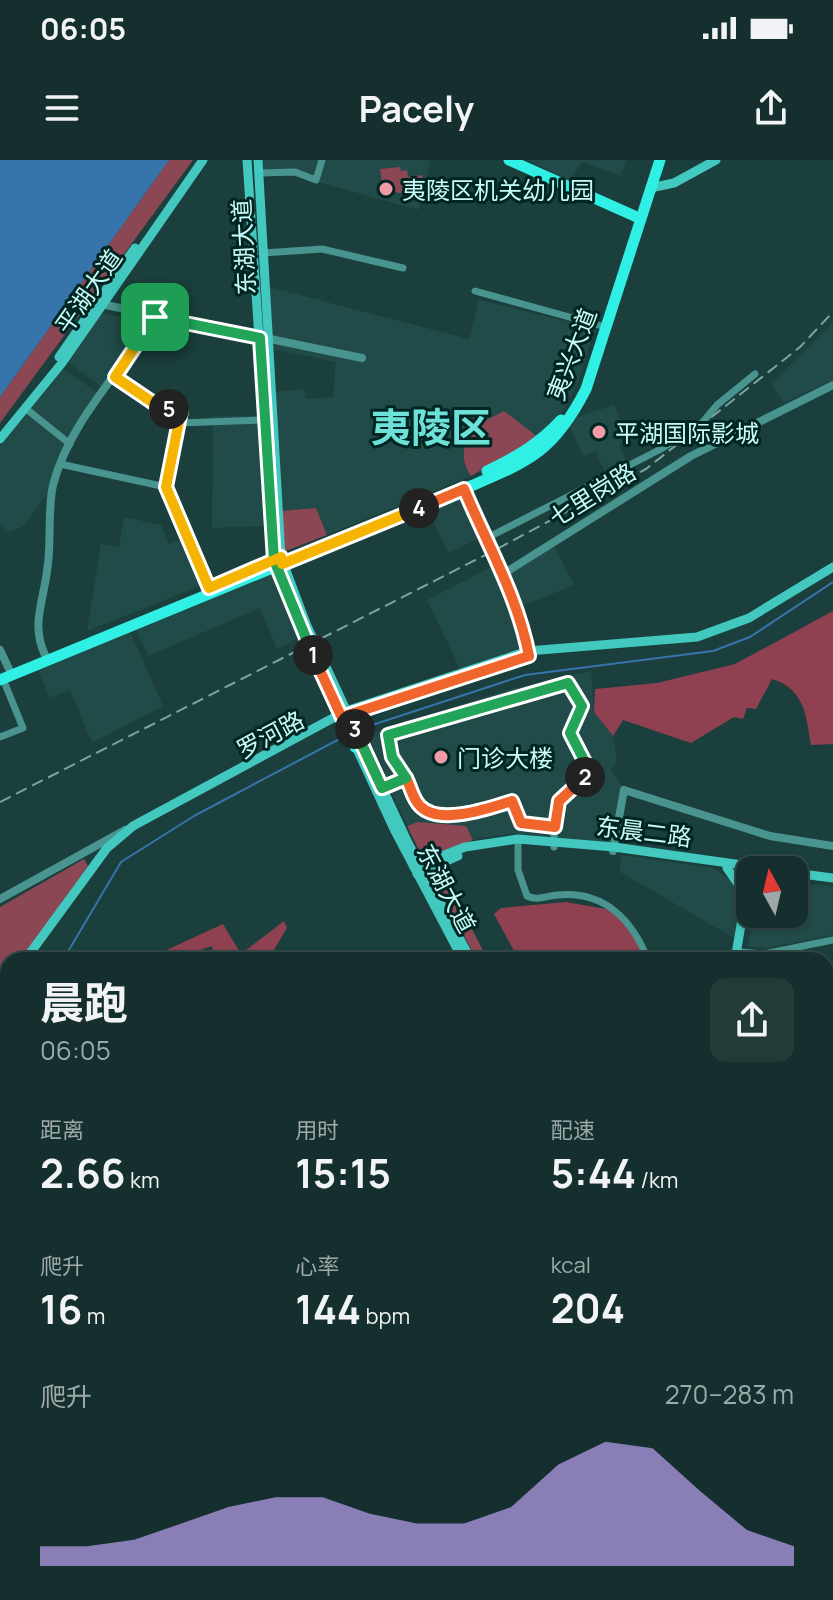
<!DOCTYPE html>
<html lang="zh">
<head>
<meta charset="utf-8">
<style>
  body { margin:0; font-family:Manrope,"Noto Sans SC",sans-serif; background:#213b39; color:#f1f3f6; height:100vh; display:flex; flex-direction:column; font-size:30px; white-space:nowrap }
  * { box-sizing:border-box; margin:0 }
  p { font-size:26px; color:#9da9aa }
  .icon { flex:none; width:44px; height:44px; fill:none; stroke:currentColor; stroke-width:2; stroke-linecap:round; stroke-linejoin:round }
  .map { position:relative; flex:1; overflow:hidden }
  .sheet { position:absolute; left:0px; top:792px; width:834px; height:648px; display:flex; flex-direction:column; background:#142f2d; border-radius:24px 24px 0 0; box-shadow:0 2px 6px #0004,0 0 0 2px #334a49 }
  .sheet>* { flex:none }
  .needle { width:52px; rotate:352deg }
  .tools { position:absolute; left:736px; top:696px; display:grid; gap:16px }
  .tools a { display:grid; place-items:center; width:72px; height:72px; border-radius:16px; background:#142f2d; box-shadow:0 2px 6px #0004,0 0 0 2px #334a49; font-size:40px }
  .pin { position:absolute; display:grid; place-items:center; width:68px; height:68px; color:#fff; margin:-34px; border-radius:16px; box-shadow:0 4px 12px #0006 }
  .km { position:absolute; width:40px; height:40px; margin:-20px; border-radius:50%; background:#222; color:#fff; font-size:22px; line-height:40px; text-align:center }
  .round { display:grid; place-items:center; flex:none; width:84px; height:84px; border-radius:16px; background:#213b39 }
  .head { display:flex; align-items:center; justify-content:space-between; height:136px; padding:0 40px }
  h1 { font-size:44px; font-weight:700; line-height:60px }
  .metrics { display:grid; grid-template-columns:repeat(3,1fr); gap:12px; height:136px; padding:8px 40px }
  .metrics div { display:grid; align-content:center }
  .metrics b { font-size:40px; font-weight:700 }
  .metrics small { font-size:22px; font-weight:400 }
  .metrics p { font-size:22px }
  .chart { height:224px; padding:16px 40px }
  .chart p { display:flex; justify-content:space-between }
  .chart svg { width:100%; height:144px; margin-top:8px; fill:#bca0f2; opacity:.7 }
  .status { display:flex; justify-content:space-between; align-items:center; height:56px; padding:0 40px; background:#142f2d; direction:ltr }
  .status svg { height:22px; fill:currentColor }
  header { display:flex; justify-content:space-between; align-items:center; height:104px; padding:0 40px; background:#142f2d; font-size:36px; font-weight:700 }
  .map>svg:first-child { display:block }
</style>
</head>
<body>
<div class="status"><b>06:05</b><svg viewBox="0 0 49 12"><path d="M0 12V9h3v3zM5 12V6h3v6zM10 12V3h3v9zM15 12V0h3v12zM26 1h20v11H26zM47 4h2v5h-2z"/></svg></div>
<header><svg class="icon" aria-label="menu" viewBox="0 0 24 24"><path d="M4 6h16M4 12h16M4 18h16"/></svg>Pacely<svg class="icon" aria-label="share" viewBox="0 0 24 24"><path d="M12 15V3M7 8l5-5 5 5M5 13v7h14v-7"/></svg></header>
<div class="map">
<svg width="833" height="1440" viewBox="0 0 833 1440">
  <rect width="100%" height="100%" fill="#1a3f3c"/>
  <g fill="#214b48">
    <polygon points="261,0 431,0 418,50 293,15 263,17"/>
    <polygon points="527,0 626,0 621,16 582,2 570,21"/>
    <polygon points="269,127 469,179 479,140 595,168 578,223 563,250 539,278 463,304 471,316 327,375 316,348 281,351 275,232 305,229 306,239 333,237 336,202 273,189"/>
    <polygon points="101,153 145,163 103,228 69,203"/>
    <polygon points="833,162 833,220 784,243 771,224"/>
    <polygon points="64,209 99,234 69,281 30,250"/>
    <polygon points="614,245 624,270 620,287 629,305 606,315 596,292 583,296 570,267 577,257"/>
    <polygon points="27,254 67,285 50,338 44,337 24,366 9,372 0,365 0,286"/>
    <polygon points="213,256 258,256 265,366 212,368"/>
    <polygon points="460,334 480,378 448,393 427,348"/>
    <polygon points="124,357 161,365 169,384 180,380 200,426 87,471 101,384 119,387"/>
    <polygon points="554,386 574,425 520,447 508,415"/>
    <polygon points="493,406 521,477 521,488 460,509 427,440"/>
    <polygon points="272,412 299,478 277,489 260,448 148,496 135,468"/>
    <polygon points="130,471 163,546 92,583 70,530 50,538 37,509"/>
    <polygon points="591,511 594,552 613,576 617,602 611,610 622,626 610,683 511,674 479,678 423,698 364,576 503,531"/>
    <polygon points="621,695 713,708 732,721 740,736 734,778 620,712"/>
    <polygon points="794,723 833,726 833,775 768,788 748,787 754,754 794,754"/>
    <polygon points="242,1432 412,1432 415,1440 246,1440"/>
    <polygon points="434,1432 532,1432 533,1440 437,1440"/>
  </g>
  <g fill="#8c4754">
    <polygon points="169,0 193,0 0,263 0,237"/>
    <polygon points="400,7 401,11 407,10 408,17 423,15 417,37 395,32 393,24 382,25 380,9"/>
    <path d="M504,251L539,278L471,316C459,299 464,287 471,268Z"/>
    <polygon points="316,348 327,375 283,392 281,351"/>
    <polygon points="418,662 466,666 473,680 423,698 407,666"/>
    <polygon points="84,699 88,706 20,800 8,800 8,817 0,828 0,747"/>
    <polygon points="440,708 488,800 477,800 430,713"/>
  </g>
  <g fill="#8f4051">
    <path d="M833,451V584L811,585C806,556 805,529 772,519L756,549L747,548L743,559L734,557L691,583L623,560L613,576L594,552L595,529L657,523L735,504Z"/>
    <polygon points="566,742 612,750 652,795 649,800 519,800 494,754 501,748"/>
    <polygon points="284,761 287,768 268,800 214,800 212,786 173,800 145,800 223,764 241,794"/>
    <polygon points="833,821 833,991 826,981 826,826"/>
    <polygon points="0,982 8,992 8,1117 4,1121 8,1131 8,1432 242,1432 246,1440 0,1440"/>
    <polygon points="826,1243 833,1249 833,1337 826,1347"/>
    <polygon points="532,1432 765,1432 759,1440 533,1440"/>
  </g>
  <polygon fill="#3774ab" points="0,0 169,0 0,237"/>
  <g fill="none" stroke-linecap="round" stroke-linejoin="round">
    <g stroke="#3774ab" stroke-width="2">
      <polyline points="360,569 525,515 713,491 750,477 833,422"/>
      <polyline points="63,800 121,702 194,656 347,575"/>
    </g>
    <g stroke="#49948e" stroke-width="7">
      <polyline points="259,13 295,12 316,20 322,0"/>
      <polyline points="263,93 322,89 403,108"/>
      <polyline points="475,131 602,166"/>
      <polyline points="115,217 155,244 181,251 179,263"/>
      <polyline points="25,248 70,284"/>
      <polyline points="60,304 166,327 209,428"/>
      <polyline points="166,327 179,263 264,260"/>
      <polyline points="485,379 661,289 702,263 717,245 755,214"/>
      <polyline points="0,577 23,568 3,519"/>
      <polyline points="382,628 406,618"/>
      <path d="M518,679V710L527,736C537,741 546,736 558,735C604,731 632,759 648,800"/>
      <path d="M554,687C555,673 551,653 560,640C568,628 582,626 587,611L570,573L582,546L571,525L559,523L388,575C386,593 415,643 429,653L469,654L512,641L521,663L555,667"/>
      <polyline points="741,792 764,794 833,780"/>
      <polyline points="0,886 8,893"/>
    </g>
    <g stroke="#49948e" stroke-width="8">
      <polyline points="96,143 362,198"/>
      <path d="M464,329C487,383 518,437 529,496"/>
      <polyline points="503,414 691,296 833,225"/>
      <polyline points="0,490 9,509"/>
      <path d="M45,495C31,465 43,443 47,411C52,383 47,353 53,325C69,262 122,211 155,157"/>
      <polyline points="613,691 624,630 770,676 833,686"/>
      <polyline points="0,739 125,670"/>
    </g>
    <g stroke="#43c8bf" stroke-width="9">
      <polyline points="247,0 274,400 300,470 355,587"/>
      <polyline points="258,0 281,397 307,466 408,683 471,800"/>
      <polyline points="650,28 674,23 716,0"/>
      <polyline points="59,197 135,88"/>
      <polyline points="0,279 62,203 203,0"/>
      <polyline points="356,587 395,671 463,800"/>
      <polyline points="414,707 465,687 518,679 614,687 778,710"/>
      <polyline points="727,708 745,734"/>
      <polyline points="794,713 833,718"/>
      <polyline points="417,714 458,696"/>
      <polyline points="25,800 107,688 133,666 346,551 528,491 697,477 749,458 833,407"/>
      <polyline points="735,800 751,706"/>
      <polyline points="0,841 8,831"/>
      <polyline points="826,1222 833,1228"/>
      <polyline points="826,1232 833,1238"/>
    </g>
    <g stroke="#30f0e5" stroke-width="11">
      <polyline points="509,0 639,58"/>
      <path d="M487,311C516,297 539,284 561,260"/>
      <path d="M0,520L464,329C527,302 553,294 586,229L660,0"/>
      <polyline points="355,587 356,587"/>
      <polyline points="0,843 8,854"/>
      <polyline points="0,860 8,870"/>
      <polyline points="826,1368 833,1357"/>
      <polyline points="826,1383 833,1373"/>
      <polyline points="420,1432 424,1440"/>
      <polyline points="786,1440 792,1432"/>
    </g>
    <polyline stroke="#78a5a1" stroke-width="2" stroke-dasharray="12 6" stroke-linecap="butt" points="0,642 497,389 646,309 800,187 833,152"/>
  </g>
  <g fill="none" stroke-linecap="round" stroke-linejoin="round">
    <defs>
      <polyline id="split-1" points="155,157 260,178 274,400 313,495"/>
      <path id="split-2" d="M313,495L342,558L348,555L382,628L406,618C411,627 412,638 420,646C439,666 490,648 512,641L521,663L555,667L559,641L585,617"/>
      <polyline id="split-3" points="355,569 382,628 406,618 392,597 388,575 568,523 582,546 570,573 588,608 585,617"/>
      <path id="split-4" d="M355,569L348,555L529,496C518,437 487,384 464,329L419,348"/>
      <polyline id="split-5" points="169,249 181,251 166,327 209,428 281,397 282,404 419,348"/>
      <polyline id="split-6" points="155,157 115,217 155,244 169,249"/>
    </defs>
    <use href="#split-1" stroke="#fff" stroke-width="16"/>
    <use href="#split-2" stroke="#fff" stroke-width="16"/>
    <use href="#split-3" stroke="#fff" stroke-width="16"/>
    <use href="#split-4" stroke="#fff" stroke-width="16"/>
    <use href="#split-5" stroke="#fff" stroke-width="16"/>
    <use href="#split-6" stroke="#fff" stroke-width="16"/>
    <use href="#split-1" stroke="#22a559" stroke-width="10"/>
    <use href="#split-2" stroke="#f0652b" stroke-width="10"/>
    <use href="#split-3" stroke="#22a559" stroke-width="10"/>
    <use href="#split-4" stroke="#f0652b" stroke-width="10"/>
    <use href="#split-5" stroke="#f5b400" stroke-width="10"/>
    <use href="#split-6" stroke="#f5b400" stroke-width="10"/>
  </g>
  <g fill="#f39aa9" stroke="#002523" stroke-width="3">
    <circle cx="386" cy="29" r="8"/>
    <circle cx="599" cy="272" r="8"/>
    <circle cx="441" cy="597" r="8"/>
  </g>
  <g text-anchor="middle" dominant-baseline="central" stroke-width="6" stroke-linejoin="round" paint-order="stroke">
    <g font-size="24" fill="#c7fbf6" stroke="#002523" text-anchor="start">
      <text x="402" y="29">夷陵区机关幼儿园</text>
      <text x="615" y="272">平湖国际影城</text>
      <text x="457" y="597">门诊大楼</text>
    </g>
    <g font-size="24" fill="#c7fbf6" stroke="#002523">
      <text transform="translate(243 87) rotate(-93)">东湖大道</text>
      <text transform="translate(88 131) rotate(-55)">平湖大道</text>
      <text transform="translate(571 194) rotate(-69)">夷兴大道</text>
      <text transform="translate(592 334) rotate(-32)">七里岗路</text>
      <text transform="translate(270 574) rotate(-28)">罗河路</text>
      <text transform="translate(644 671) rotate(7)">东晨二路</text>
      <text transform="translate(447 728) rotate(62)">东湖大道</text>
    </g>
    <g font-size="40" font-weight="bold" fill="#6de1d8" stroke="#002523">
      <text x="431" y="266">夷陵区</text>
    </g>
  </g>
</svg>
<div class="tools">
<a><svg class="needle" viewBox="-14 -14 28 28"><path d="M0-13l5 13h-10z" fill="#e53935"/><path d="M0 13l5-13h-10z" fill="#9da9aa"/></svg></a>
</div>
<div class="pin" style="left:155px;top:157px;background:#1e9e55"><svg class="icon" aria-label="arrive" viewBox="0 0 24 24"><path d="M6 21V4h12l-3 4 3 4H6"/></svg></div>
<b class="km" style="left:313px;top:495px">1</b>
<b class="km" style="left:585px;top:617px">2</b>
<b class="km" style="left:355px;top:569px">3</b>
<b class="km" style="left:419px;top:348px">4</b>
<b class="km" style="left:169px;top:249px">5</b>
<section class="sheet">
<div class="head"><div><h1>晨跑</h1><p>06:05</p></div><a class="round"><svg class="icon" aria-label="share" viewBox="0 0 24 24"><path d="M12 15V3M7 8l5-5 5 5M5 13v7h14v-7"/></svg></a></div>
<div class="metrics">
<div><p>距离</p><b>2.66<small> km</small></b></div>
<div><p>用时</p><b>15:15</b></div>
<div><p>配速</p><b>5:44<small> /km</small></b></div>
</div>
<div class="metrics">
<div><p>爬升</p><b>16<small> m</small></b></div>
<div><p>心率</p><b>144<small> bpm</small></b></div>
<div><p>kcal</p><b>204</b></div>
</div>
<div class="chart"><p><span>爬升</span>270–283 m</p>
<svg viewBox="0 0 160 44" preserveAspectRatio="none"><path d="M0 44V38L10 38L20 36L30 31L40 26L50 23L60 23L70 28L80 31L90 31L100 26L110 13L120 6L130 8L140 21L150 33L160 38V44z"/></svg>
</div>
</section>
</div>
</body>
</html>
